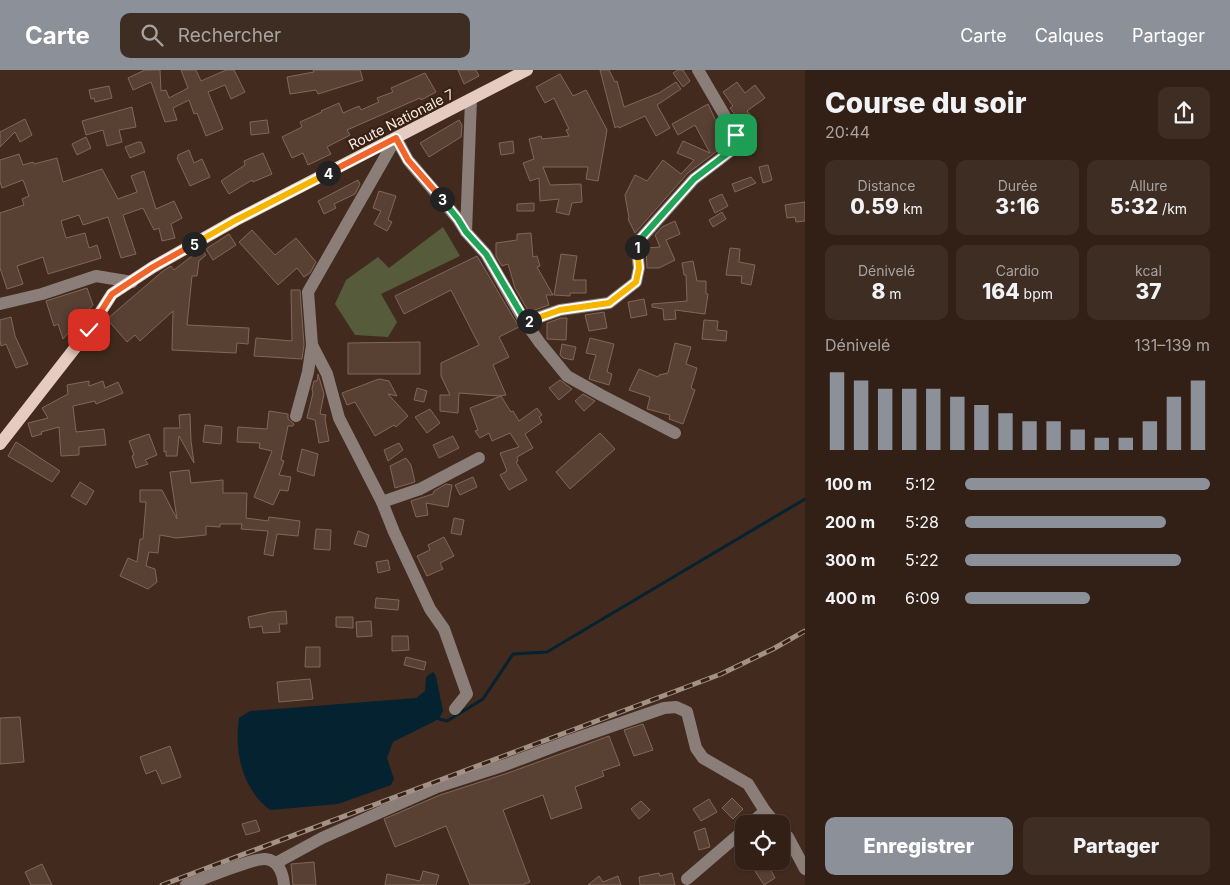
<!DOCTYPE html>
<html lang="fr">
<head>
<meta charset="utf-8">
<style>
  body { margin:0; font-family:Inter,sans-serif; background:#3d2d23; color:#f1f3f6; height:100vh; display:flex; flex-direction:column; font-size:19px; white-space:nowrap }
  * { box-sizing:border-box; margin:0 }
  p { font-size:16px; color:#a8a3a1 }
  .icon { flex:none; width:28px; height:28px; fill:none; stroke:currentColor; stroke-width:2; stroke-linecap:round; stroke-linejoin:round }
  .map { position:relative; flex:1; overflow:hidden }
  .sheet { display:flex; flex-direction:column; background:#322016; width:425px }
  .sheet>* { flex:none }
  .controls { position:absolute; left:735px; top:745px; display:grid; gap:10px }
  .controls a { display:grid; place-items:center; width:55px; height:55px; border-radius:10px; background:#322016; box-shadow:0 1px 4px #0004,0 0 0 1px #4d3e35; font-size:25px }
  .pin { position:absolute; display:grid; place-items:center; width:42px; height:42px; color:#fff; margin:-21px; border-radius:10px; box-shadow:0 2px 8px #0006 }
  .km { position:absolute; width:25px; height:25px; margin:-12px; border-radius:50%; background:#222; color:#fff; font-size:14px; line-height:25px; text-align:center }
  .round { display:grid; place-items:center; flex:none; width:52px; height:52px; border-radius:10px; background:#3d2d23 }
  .overview { display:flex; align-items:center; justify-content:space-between; height:85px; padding:0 20px }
  h1 { font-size:28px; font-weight:800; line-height:38px }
  .figures { display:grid; grid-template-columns:repeat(3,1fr); gap:8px; height:85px; padding:5px 20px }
  .figures div { display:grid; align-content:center; border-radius:10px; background:#3d2d23; text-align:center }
  .figures b { font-size:21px; font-weight:800 }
  .figures small { font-size:14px; font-weight:400 }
  .figures p { font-size:14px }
  .chart { height:140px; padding:10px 20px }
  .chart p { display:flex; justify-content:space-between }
  .chart svg { width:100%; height:90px; margin-top:5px; stroke:#8c9099; stroke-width:6 }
  .cta { display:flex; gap:10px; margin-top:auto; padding:10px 20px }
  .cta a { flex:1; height:58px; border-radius:10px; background:#8c9099; color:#fff; font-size:20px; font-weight:800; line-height:58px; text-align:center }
  .cta a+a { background:#3d2d23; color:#f1f3f6 }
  ul { padding:0 20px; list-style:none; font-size:16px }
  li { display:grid; grid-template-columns:80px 60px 1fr; align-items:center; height:38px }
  li i { height:12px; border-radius:6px; background:#8c9099 }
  header { display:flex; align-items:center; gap:30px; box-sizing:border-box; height:70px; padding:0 25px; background:#8c9099; color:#fff }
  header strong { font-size:24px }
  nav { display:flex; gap:28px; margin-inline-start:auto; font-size:18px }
  .search { width:350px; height:45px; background:#3d2d23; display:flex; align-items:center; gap:12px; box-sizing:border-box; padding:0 18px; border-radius:10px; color:#a8a3a1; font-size:19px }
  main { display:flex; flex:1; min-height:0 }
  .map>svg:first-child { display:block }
</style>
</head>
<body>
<header>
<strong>Carte</strong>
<div class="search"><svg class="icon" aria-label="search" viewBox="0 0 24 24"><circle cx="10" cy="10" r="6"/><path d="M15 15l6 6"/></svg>Rechercher</div>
<nav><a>Carte</a><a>Calques</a><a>Partager</a></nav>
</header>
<main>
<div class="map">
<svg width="805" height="815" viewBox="0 0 805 815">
  <rect width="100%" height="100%" fill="#422b1e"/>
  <polygon fill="#565b3c" points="443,157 460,186 381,224 397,252 388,267 355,265 335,234 346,210 378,187 389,198"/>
  <path fill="#052230" d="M433,602L436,606L443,641L439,649L393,672L387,688L394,709L391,715L338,734L270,740C242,719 234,681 239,648L250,641L416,628L425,621L426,607Z"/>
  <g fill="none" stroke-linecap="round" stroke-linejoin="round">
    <polyline stroke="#052230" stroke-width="3" points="439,649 447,651 483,629 513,584 547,582 805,429"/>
  </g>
  <g fill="#584033" stroke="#816759">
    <polygon points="145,0 160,0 161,21 166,20 169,28 188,18 181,0 196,0 201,11 226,0 234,0 245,22 231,29 225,15 208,22 223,59 206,66 197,43 194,44 189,30 173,38 177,50 165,52 151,12 133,20 128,8"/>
    <polygon points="313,0 360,0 363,10 318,24 316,20 290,24 287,7 314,2"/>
    <polygon points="458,0 476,0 479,6 464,14"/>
    <polygon points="600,0 609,0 615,12 617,11 624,37 659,23 676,12 681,19 657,35 670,58 656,66 645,46 619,58 618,56 615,58"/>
    <polygon points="678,0 683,0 690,11 683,17 673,3"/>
    <polygon points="425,3 436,22 421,30 420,28 347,60 350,65 327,77 331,84 308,95 303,83 292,88 282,67 302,57 300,52 322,42 321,41 339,33 343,43 359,36 361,40 379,32 377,28 393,22 391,18"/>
    <polygon points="560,4 573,26 586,20 607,60 598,111 586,109 588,97 543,97 550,115 581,114 582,132 572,133 569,145 556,142 559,129 540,131 539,108 530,111 523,93 534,89 529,69 541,66 542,69 569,66 566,60 569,59 554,28 545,33 536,17"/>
    <polygon points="737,12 745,23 755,15 765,28 747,41 752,47 742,54 730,38 733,36 723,22"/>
    <polygon points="109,16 112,28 95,32 94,28 91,29 89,20"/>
    <polygon points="708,34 722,64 719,65 725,75 688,103 635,163 628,149 629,148 625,125 635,105 647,111 663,90 681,104 694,90 677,83 683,71 710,83 695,55 678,65 672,54"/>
    <polygon points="132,37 136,57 119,60 122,72 107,76 103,60 86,65 82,51"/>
    <polygon points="25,49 32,65 20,72 15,62 0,77 0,62"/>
    <polygon points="267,50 269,63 251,65 250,52"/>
    <polygon points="459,50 462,55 461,67 429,87 420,73"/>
    <polygon points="86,67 91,78 77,85 72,74"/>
    <polygon points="513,71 514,83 501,85 499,73"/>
    <polygon points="138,72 141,72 145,82 130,88 125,77"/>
    <polygon points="189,80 194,93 202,89 210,107 190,116 177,88 178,87 178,85"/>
    <polygon points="263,83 272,104 253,112 252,110 229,124 221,111 245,95 244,91"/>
    <polygon points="19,84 23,95 33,92 34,94 57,88 63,112 102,99 118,129 137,122 131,106 144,101 156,139 174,131 182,148 171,154 175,168 162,171 159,158 154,160 143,138 123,145 136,184 121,188 108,147 83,155 79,145 61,151 66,168 85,163 89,178 97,175 101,188 48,204 43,187 17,196 23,214 7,219 0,198 0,143 24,135 22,129 29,126 23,110 2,118 0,112 0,90"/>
    <polygon points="768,95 772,110 763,113 759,97"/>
    <polygon points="751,107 756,113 735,122 732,114"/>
    <polygon points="358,110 360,114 355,124 334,134 336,138 324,144 318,131"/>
    <polygon points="379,121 396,126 388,150 392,152 387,161 374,154 381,141 373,138"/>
    <polygon points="722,124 728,136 715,143 709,130"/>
    <polygon points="805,132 805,151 796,152 795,147 787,148 785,135"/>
    <polygon points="534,133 534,141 517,141 517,134"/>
    <polygon points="722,142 726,149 713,157 709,150"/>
    <polygon points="675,151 680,164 666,170 675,190 659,198 647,198 646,178 660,177 655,165 662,157"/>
    <polygon points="252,160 275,185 296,168 316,192 310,203 304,207 297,198 278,215 239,172"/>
    <polygon points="531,163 533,187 537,186 540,196 537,197 553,225 546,225 549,235 529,242 515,218 508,194 502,196 496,186 496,173 517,170 517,164"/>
    <polygon points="229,164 236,175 213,190 206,179"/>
    <polygon points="730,178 740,179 739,192 755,195 751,215 741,213 742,206 726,205"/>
    <polygon points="201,179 206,185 199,191 197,206 192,206 187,255 249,258 248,274 237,273 236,283 172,280 173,241 140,271 135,265 127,272 107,249 163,201 171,196 174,200"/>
    <polygon points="561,184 577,186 573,210 586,210 586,223 570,223 570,226 554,225"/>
    <polygon points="477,186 519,257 499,267 509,287 493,295 506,325 499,326 459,323 458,343 440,341 440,325 450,325 441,306 441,293 479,275 451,220 404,244 395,226"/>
    <polygon points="693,191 697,211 706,211 706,224 708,224 705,244 675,240 676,249 664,250 663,239 652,237 652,234 687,231 686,205 684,205 682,193"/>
    <polygon points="87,218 93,235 63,269 58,254 54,256 46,231"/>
    <polygon points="291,220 300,220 304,275 302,289 254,286 256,268 292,271"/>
    <polygon points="644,229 647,245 631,248 628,232"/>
    <polygon points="604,242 607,258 589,261 585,245"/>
    <polygon points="11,247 15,266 28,294 16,298 6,274 1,276 0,270 0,250"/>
    <polygon points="561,248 567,248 566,270 547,269 547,253"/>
    <polygon points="704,250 718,251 717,260 727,261 726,271 702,269"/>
    <polygon points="590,268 614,274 607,302 612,304 609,315 589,309 596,285 586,283"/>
    <polygon points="420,272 420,304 348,304 348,273"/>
    <polygon points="675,273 691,277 686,294 697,298 691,318 695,320 683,354 669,349 670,345 647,339 650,327 629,320 639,299 658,307 659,305 668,303"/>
    <polygon points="562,274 576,277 573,290 563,288 560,285"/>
    <polygon points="318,304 324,324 320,344 326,345 325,349 329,371 319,373 315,350 307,348 313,323 312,319 314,311 317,311"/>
    <polygon points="379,309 389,311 397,326 388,324 408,346 396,357 394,355 375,366 355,332 347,335 342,323"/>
    <polygon points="560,310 572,319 559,330 549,318"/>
    <polygon points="89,311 89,316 103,311 105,318 118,312 123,323 96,334 95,331 73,336 76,362 104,359 106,375 79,377 79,385 61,386 59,357 41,362 42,364 32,367 28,353 48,348 42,338 68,324 67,315"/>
    <polygon points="417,318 427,321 424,332 414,330"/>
    <polygon points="583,324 595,331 584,341 575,331"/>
    <polygon points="501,326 511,342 513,341 519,351 537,338 542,345 539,347 542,352 525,364 533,378 517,387 518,391 516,392 527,410 509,420 500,405 507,401 500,383 519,377 510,363 492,371 489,363 480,368 475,361 478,360 470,338"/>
    <polygon points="430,339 440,353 427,363 415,347"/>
    <polygon points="269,341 288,344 288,349 294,354 293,356 288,356 281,390 284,391 279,405 291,407 288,421 280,420 273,435 254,427 272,381 259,378 260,373 237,372 238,357 267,359"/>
    <polygon points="190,344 191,371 194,393 179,366 177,386 166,386 166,381 164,382 164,358 180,358 179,345"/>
    <polygon points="205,355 222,357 221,374 203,372"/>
    <polygon points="600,363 615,379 570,419 556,402"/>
    <polygon points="149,364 157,385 145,390 148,394 136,398 132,386 134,385 129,371"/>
    <polygon points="453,366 459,378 439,388 433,375"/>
    <polygon points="16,372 60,401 52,412 8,386"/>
    <polygon points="399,373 403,380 388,391 384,380"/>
    <polygon points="302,379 318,384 314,406 297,401"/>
    <polygon points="406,388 411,395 415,412 395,418 390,396"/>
    <polygon points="189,400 191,413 223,410 223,423 247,423 246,448 268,451 269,447 300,451 298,466 277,464 273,486 264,484 268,461 241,459 242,454 220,454 220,457 206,456 206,465 176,468 160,465 158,483 149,482 146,496 155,499 157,512 148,519 120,506 128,488 137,492 140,469 143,469 146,432 140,432 140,420 162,420 177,449 170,402"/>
    <polygon points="473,407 477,417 460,425 455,415"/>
    <polygon points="80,412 94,421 86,435 71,426"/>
    <polygon points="446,414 452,415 448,437 426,433 428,445 416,447 411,431 433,424 434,421"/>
    <polygon points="454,448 464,450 461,465 451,463"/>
    <polygon points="316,459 331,460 330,480 314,479"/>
    <polygon points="358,461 369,465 366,477 354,474"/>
    <polygon points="444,467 454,486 440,493 443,499 427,506 417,486 430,480 428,475"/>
    <polygon points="388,490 390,500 378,503 376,492"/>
    <polygon points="376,528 399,530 398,540 375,538"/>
    <polygon points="286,541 287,554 279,554 280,562 263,563 262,556 250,558 248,547 271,542"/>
    <polygon points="336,547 353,547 353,558 336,557"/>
    <polygon points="371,551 372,566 357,567 356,552"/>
    <polygon points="392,566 408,566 409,580 392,581"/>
    <polygon points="306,577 320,577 320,597 305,597"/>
    <polygon points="406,587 426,592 424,600 404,595"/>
    <polygon points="310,609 313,629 279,632 277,612"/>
    <polygon points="20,647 24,692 0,694 0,648"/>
    <polygon points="643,654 653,680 634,686 624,660"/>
    <polygon points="609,666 620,695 602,701 604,706 575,717 582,738 551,749 543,725 503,740 530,812 522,815 470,815 446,756 395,777 384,749 440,725 508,703"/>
    <polygon points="170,676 181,707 162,714 156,700 146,704 140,687"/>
    <polygon points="732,728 743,739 733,749 722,738"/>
    <polygon points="709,729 717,742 701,751 693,739"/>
    <polygon points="641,731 650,740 639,749 631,739"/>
    <polygon points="256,750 260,761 246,765 242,754"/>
    <polygon points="705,758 710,777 699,780 694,762"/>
    <polygon points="751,791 766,791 775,808 764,815 755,801 758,799"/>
    <polygon points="314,792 316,815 293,815 291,794"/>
    <polygon points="42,794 52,815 31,815 25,802"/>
    <polygon points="423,801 439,805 436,815 385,815 387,804 420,811"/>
    <polygon points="659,803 660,806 672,803 675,815 640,815 639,807"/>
    <polygon points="599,806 603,812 618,806 621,815 588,815"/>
  </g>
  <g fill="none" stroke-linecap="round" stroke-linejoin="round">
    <g stroke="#8b7e79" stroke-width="12">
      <polyline points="396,68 308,222 312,275 327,304 339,348 382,432 394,462 430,539 444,559 467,624 455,639"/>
      <polyline points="396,68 408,90 458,149 466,162 486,184 525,252 540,273 567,306 601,325 675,363"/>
      <polyline points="466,162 471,29"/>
      <polyline points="0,234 42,224 96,206 132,212"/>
      <polyline points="525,252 560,240 609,233 636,212 639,198 636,174 694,109 732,80 736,65 698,0"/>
      <polyline points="296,346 308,302 312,275"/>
      <polyline points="382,432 420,419 479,388"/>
      <polyline points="750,754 765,741"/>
      <polyline points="781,760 788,767 805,799"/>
      <polyline points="276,793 322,768 437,717 505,695 566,672 664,638 676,637 687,642 696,678 703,688 748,714 765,741 776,754"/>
      <polyline points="687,809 744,760"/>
      <path d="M186,815C201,810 252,788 265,789C279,790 283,804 284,815"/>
    </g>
    <polyline stroke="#e6cbc0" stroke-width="12" points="0,374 89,260 112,224 153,197 236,150 527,0"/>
    <defs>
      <polyline id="rail" points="162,815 721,604 773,579 805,561"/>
    </defs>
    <use href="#rail" stroke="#a39186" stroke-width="5"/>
    <use href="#rail" stroke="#372115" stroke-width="3" stroke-dasharray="9" stroke-linecap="butt"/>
  </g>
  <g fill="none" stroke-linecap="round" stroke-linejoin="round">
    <defs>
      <polyline id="split-1" points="637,177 636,174 694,109 732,80 736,65"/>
      <polyline id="split-2" points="529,251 560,240 609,233 636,212 639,198 637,177"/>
      <polyline id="split-3" points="442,129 458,149 466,162 486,184 526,252 529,251"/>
      <polyline id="split-4" points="328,103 396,68 408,90 442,129"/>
      <polyline id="split-5" points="194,174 236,150 328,103"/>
      <polyline id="split-6" points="89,260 112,224 153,197 194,174"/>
    </defs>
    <use href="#split-1" stroke="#fff" stroke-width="10"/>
    <use href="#split-2" stroke="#fff" stroke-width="10"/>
    <use href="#split-3" stroke="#fff" stroke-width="10"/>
    <use href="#split-4" stroke="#fff" stroke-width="10"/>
    <use href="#split-5" stroke="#fff" stroke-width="10"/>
    <use href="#split-6" stroke="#fff" stroke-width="10"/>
    <use href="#split-1" stroke="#22a559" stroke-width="6"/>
    <use href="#split-2" stroke="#f5b400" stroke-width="6"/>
    <use href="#split-3" stroke="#22a559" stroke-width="6"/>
    <use href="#split-4" stroke="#f0652b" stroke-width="6"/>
    <use href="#split-5" stroke="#f5b400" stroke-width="6"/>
    <use href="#split-6" stroke="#f0652b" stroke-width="6"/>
  </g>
  <g text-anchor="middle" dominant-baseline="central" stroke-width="4.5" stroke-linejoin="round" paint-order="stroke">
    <g font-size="14" fill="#faebe3" stroke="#372115">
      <text transform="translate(401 49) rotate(-27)">Route Nationale 7</text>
    </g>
  </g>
</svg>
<div class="controls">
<a><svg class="icon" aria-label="locate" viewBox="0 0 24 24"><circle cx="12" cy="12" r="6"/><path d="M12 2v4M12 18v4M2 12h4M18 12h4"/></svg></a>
</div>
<div class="pin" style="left:736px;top:65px;background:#1e9e55"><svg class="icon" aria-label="arrive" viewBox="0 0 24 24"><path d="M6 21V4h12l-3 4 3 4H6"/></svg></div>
<div class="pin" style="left:89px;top:260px;background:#d93025"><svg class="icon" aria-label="check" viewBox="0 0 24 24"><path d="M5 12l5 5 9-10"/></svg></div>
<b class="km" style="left:637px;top:177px">1</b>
<b class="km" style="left:529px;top:251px">2</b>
<b class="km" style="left:442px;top:129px">3</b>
<b class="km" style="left:328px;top:103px">4</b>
<b class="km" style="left:194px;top:174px">5</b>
</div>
<section class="sheet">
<div class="overview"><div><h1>Course du soir</h1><p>20:44</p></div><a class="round"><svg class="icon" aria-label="share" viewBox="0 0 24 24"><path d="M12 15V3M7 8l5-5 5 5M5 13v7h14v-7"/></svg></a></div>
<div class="figures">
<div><p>Distance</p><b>0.59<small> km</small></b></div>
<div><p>Durée</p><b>3:16</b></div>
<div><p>Allure</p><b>5:32<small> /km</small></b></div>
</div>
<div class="figures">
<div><p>Dénivelé</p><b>8<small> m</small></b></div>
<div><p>Cardio</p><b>164<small> bpm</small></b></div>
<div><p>kcal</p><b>37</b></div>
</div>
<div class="chart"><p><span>Dénivelé</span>131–139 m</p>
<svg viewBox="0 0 160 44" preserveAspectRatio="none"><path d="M5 44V6M15 44V10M25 44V14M35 44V14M45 44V14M55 44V18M65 44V22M75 44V26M85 44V30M95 44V30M105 44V34M115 44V38M125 44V38M135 44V30M145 44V18M155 44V10"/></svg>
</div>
<ul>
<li><b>100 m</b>5:12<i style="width:100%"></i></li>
<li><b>200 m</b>5:28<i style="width:82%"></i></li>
<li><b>300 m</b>5:22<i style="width:88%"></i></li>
<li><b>400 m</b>6:09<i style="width:51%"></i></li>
</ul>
<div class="cta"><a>Enregistrer</a><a>Partager</a></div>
</section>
</main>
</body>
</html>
